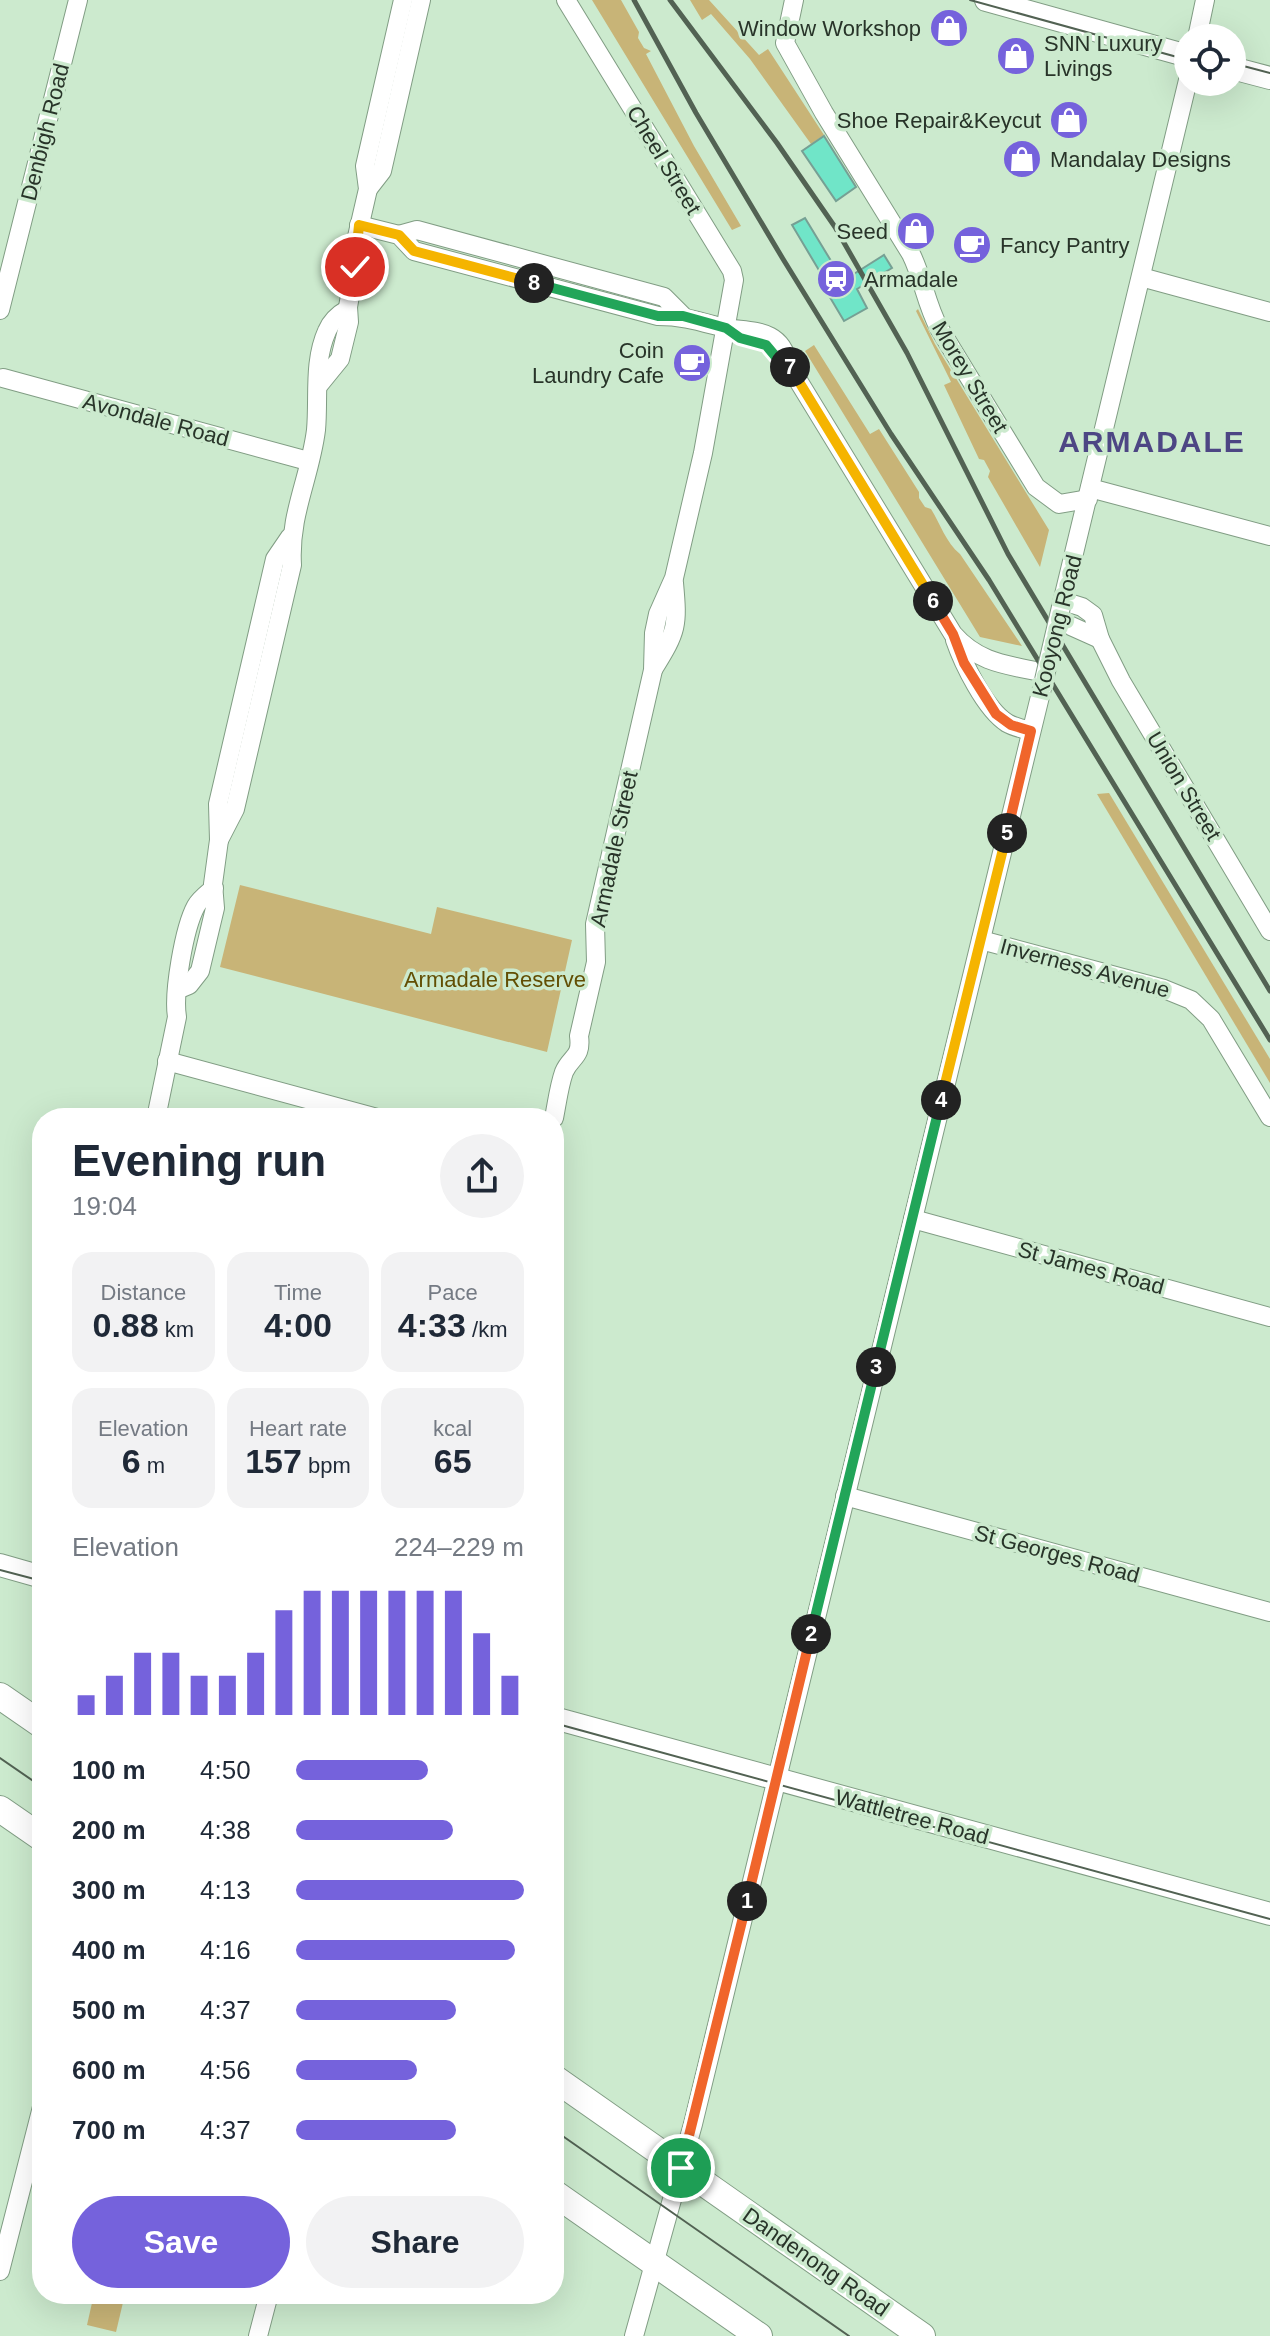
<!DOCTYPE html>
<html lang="en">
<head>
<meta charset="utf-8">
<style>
  body { margin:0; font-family:Arial,sans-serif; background:#f2f2f3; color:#1f2937; height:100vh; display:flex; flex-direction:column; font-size:30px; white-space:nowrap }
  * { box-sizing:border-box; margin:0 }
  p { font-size:26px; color:#747a83 }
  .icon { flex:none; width:44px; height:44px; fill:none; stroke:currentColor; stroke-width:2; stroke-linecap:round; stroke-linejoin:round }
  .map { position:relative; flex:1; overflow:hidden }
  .details { position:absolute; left:32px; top:1108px; width:532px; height:1196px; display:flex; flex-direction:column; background:#fff; border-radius:32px; box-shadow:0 8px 32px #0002 }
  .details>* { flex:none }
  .controls { position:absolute; left:1174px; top:24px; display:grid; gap:16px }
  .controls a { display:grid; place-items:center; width:72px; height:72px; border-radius:50%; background:#fff; box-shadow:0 8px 32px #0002; font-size:40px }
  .pin { position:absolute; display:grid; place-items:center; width:68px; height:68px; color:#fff; margin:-34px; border:4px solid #fff; border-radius:50%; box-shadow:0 2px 8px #0007 }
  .km { position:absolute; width:40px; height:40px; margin:-20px; border-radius:50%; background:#222; color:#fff; font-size:22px; line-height:40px; text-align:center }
  .round { display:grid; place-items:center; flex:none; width:84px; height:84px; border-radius:42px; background:#f2f2f3 }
  .summary { display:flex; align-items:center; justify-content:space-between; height:136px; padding:0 40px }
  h1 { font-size:44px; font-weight:800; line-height:60px }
  .figures { display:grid; grid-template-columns:repeat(3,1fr); gap:12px; height:136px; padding:8px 40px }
  .figures div { display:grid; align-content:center; border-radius:20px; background:#f2f2f3; text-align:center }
  .figures b { font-size:34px; font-weight:800 }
  .figures small { font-size:22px; font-weight:400 }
  .figures p { font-size:22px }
  .chart { height:224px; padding:16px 40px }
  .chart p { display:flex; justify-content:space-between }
  .chart svg { width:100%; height:144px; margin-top:8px; stroke:#7562dc; stroke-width:6 }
  .button { display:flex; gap:16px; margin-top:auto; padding:16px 40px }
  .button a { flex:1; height:92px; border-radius:48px; background:#7562dc; color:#fff; font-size:32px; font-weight:800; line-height:92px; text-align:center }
  .button a+a { background:#f2f2f3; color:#1f2937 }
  ul { padding:0 40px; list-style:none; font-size:26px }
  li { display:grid; grid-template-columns:128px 96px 1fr; align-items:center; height:60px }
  li i { height:20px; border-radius:10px; background:#7562dc }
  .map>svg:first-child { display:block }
</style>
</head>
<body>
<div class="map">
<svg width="1270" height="2336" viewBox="0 0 1270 2336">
  <rect width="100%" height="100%" fill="#cceace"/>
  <g fill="#c8b477">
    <polygon points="592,0 621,0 639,32 638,38 644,48 651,51 646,54 694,146 741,226 732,230"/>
    <polygon points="690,0 709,0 759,55 768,49 824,135 811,144 750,59 711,14 702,20"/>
    <polygon points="918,309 935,344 1049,530 1040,567 988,477 990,471 984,460 979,459 944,385 951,382 916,311"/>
    <path d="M814,345L870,434L879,429L919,492V498L925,507L931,509C940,523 946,543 960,554L1022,646L980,637L805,351Z"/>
    <polygon points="1109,793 1270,1059 1270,1083 1097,794"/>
    <polygon points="240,885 431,934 437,907 572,940 547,1052 220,967"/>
    <polygon points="94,2294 125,2294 116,2332 87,2325"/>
  </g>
  <g fill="#70e5c8" stroke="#76a094" stroke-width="2">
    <polygon points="824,136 856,187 836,201 802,151"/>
    <polygon points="805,218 839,274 844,271 849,277 884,255 892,268 857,289 867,308 844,321 822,284 826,282 792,225"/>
  </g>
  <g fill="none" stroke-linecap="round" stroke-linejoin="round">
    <defs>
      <g id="minor">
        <path d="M794,0L785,43L824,113L911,254C923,278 926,304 939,328L1036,487L1059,504L1088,499"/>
        <polyline points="1197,38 1205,0"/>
        <polyline points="368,189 382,171 421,0"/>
        <path d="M359,225L399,235L414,251L658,316C682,316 698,321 721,327C749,333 781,326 788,364L953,634C979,664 1009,665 1045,673"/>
        <polyline points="399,235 417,230 664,297 683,316"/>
        <polyline points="1141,277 1270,312"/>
        <polyline points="0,310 78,0"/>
        <polyline points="3,378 308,461"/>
        <polyline points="318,386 340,359 349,322 348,307 354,273 356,241 368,189 365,166 403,0"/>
        <polyline points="1090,488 1270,536"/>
        <polyline points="1063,601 1082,607 1093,615 1100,639 1121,681 1270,931"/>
        <polyline points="1061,607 1188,80"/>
        <polyline points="1071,626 1100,639"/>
        <path d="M955,640C963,663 985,709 1007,723C1014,727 1023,729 1031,731"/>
        <path d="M654,668C677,631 678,626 674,583"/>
        <path d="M219,840L235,809L292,565C289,514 310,478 316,430C319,397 313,362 327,331C331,321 339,314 348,309"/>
        <polyline points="981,940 1164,989 1191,1000 1211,1019 1270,1117"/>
        <polyline points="177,990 189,985 200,971 215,908 213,884 219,840 218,804 275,559 290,537"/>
        <polyline points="167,1061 377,1118"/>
        <path d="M156,1118L177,1017C173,993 184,928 196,906C200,899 207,894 214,888"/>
        <path d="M554,1118C557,1103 559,1086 564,1072C571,1056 582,1058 579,1036L596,962L595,924L653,670L654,633L658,614L674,578L703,453L734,280L732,271L566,0"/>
        <polyline points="913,1219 1270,1317"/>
        <polyline points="845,1496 1270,1612"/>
        <polyline points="0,2271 42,2107"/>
        <polyline points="258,2336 269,2294"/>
        <polyline points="634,2336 693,2124 1044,680"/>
      </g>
      <g id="major">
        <polyline points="986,0 1188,56"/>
        <polyline points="1232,68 1270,78"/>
        <polyline points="0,1565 42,1577"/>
        <polyline points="554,1718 1270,1914"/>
      </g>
      <g id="highway">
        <polyline points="0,1696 42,1725"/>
        <polyline points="0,1809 42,1838"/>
        <polyline points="554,2078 922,2336"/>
        <polyline points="554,2193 759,2336"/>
      </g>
    </defs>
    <use href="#minor" stroke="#819d84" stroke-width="20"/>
    <use href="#major" stroke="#819d84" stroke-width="24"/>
    <use href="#highway" stroke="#819d84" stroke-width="28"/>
    <use href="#minor" stroke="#fff" stroke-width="18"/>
    <use href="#major" stroke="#fff" stroke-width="22"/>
    <use href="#highway" stroke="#fff" stroke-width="26"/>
    <g stroke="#526253" stroke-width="2">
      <polyline points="970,0 1188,60"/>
      <polyline points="1232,63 1270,73"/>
      <polyline points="0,1570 42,1581"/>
      <polyline points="554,1723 1270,1919"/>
      <polyline points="0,1758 42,1787"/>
      <polyline points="554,2130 849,2336"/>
    </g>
    <g stroke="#526253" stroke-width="5">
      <polyline points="634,0 696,113 783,259 891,434 989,580 1270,1040"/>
      <polyline points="670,0 777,143 835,227 907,353 1008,554 1270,991"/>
    </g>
    <defs>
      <polyline id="minor-bridge" points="1044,680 1061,607"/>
    </defs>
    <use href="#minor-bridge" stroke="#819d84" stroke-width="20" stroke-linecap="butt"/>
    <use href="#minor-bridge" stroke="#fff" stroke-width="18"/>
  </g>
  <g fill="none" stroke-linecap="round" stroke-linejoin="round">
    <defs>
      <polyline id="split-1" points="681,2168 747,1901"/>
      <polyline id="split-2" points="747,1901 811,1634"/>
      <polyline id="split-3" points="811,1634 876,1367"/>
      <polyline id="split-4" points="876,1367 941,1100"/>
      <polyline id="split-5" points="941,1100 1007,833"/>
      <polyline id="split-6" points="933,601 953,634 964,663 996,714 1011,725 1031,731 1007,833"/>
      <polyline id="split-7" points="790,367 933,601"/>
      <polyline id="split-8" points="534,283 658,316 683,316 726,328 740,338 766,345 776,357 790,367"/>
      <polyline id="split-9" points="355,267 359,225 399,235 414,251 534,283"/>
    </defs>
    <use href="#split-1" stroke="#fff" stroke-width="16"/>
    <use href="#split-2" stroke="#fff" stroke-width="16"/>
    <use href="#split-3" stroke="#fff" stroke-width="16"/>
    <use href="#split-4" stroke="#fff" stroke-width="16"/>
    <use href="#split-5" stroke="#fff" stroke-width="16"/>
    <use href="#split-6" stroke="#fff" stroke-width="16"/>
    <use href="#split-7" stroke="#fff" stroke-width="16"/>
    <use href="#split-8" stroke="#fff" stroke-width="16"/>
    <use href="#split-9" stroke="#fff" stroke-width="16"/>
    <use href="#split-1" stroke="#f0652b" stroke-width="10"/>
    <use href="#split-2" stroke="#f0652b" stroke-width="10"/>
    <use href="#split-3" stroke="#22a559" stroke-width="10"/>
    <use href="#split-4" stroke="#22a559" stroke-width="10"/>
    <use href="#split-5" stroke="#f5b400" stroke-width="10"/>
    <use href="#split-6" stroke="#f0652b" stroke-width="10"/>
    <use href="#split-7" stroke="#f5b400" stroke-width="10"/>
    <use href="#split-8" stroke="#22a559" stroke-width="10"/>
    <use href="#split-9" stroke="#f5b400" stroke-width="10"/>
  </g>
  <defs>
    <symbol id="shop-disc" viewBox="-11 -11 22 22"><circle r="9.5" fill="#7562dc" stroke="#cceace"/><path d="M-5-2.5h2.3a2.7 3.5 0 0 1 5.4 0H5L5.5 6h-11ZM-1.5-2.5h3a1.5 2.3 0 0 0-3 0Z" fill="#fff"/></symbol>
    <symbol id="cafe-disc" viewBox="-11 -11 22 22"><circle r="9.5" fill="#7562dc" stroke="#cceace"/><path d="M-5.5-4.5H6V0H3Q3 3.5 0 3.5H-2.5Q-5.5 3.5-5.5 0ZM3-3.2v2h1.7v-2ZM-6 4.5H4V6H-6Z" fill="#fff"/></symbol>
    <symbol id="station-disc" viewBox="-11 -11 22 22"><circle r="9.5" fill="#7562dc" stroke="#cceace"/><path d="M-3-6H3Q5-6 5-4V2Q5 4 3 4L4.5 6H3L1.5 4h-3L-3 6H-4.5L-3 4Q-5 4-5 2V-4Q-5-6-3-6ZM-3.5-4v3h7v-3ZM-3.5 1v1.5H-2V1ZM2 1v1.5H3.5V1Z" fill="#fff"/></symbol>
  </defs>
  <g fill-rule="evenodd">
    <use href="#shop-disc" x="927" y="6" width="44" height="44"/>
    <use href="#shop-disc" x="994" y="34" width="44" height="44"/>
    <use href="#shop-disc" x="1047" y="98" width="44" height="44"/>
    <use href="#shop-disc" x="1000" y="137" width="44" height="44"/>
    <use href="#shop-disc" x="894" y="209" width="44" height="44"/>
    <use href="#cafe-disc" x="950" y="223" width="44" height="44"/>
    <use href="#station-disc" x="814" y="257" width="44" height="44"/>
    <use href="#cafe-disc" x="670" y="341" width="44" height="44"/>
  </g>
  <g text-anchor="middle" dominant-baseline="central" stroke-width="7" stroke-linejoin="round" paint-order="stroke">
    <g font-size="22" fill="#283429" stroke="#cceace" text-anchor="end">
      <text x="921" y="28">Window Workshop</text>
      <text x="1044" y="43" text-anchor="start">SNN Luxury<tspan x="1044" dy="25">Livings</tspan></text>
      <text x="1041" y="120">Shoe Repair&amp;Keycut</text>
      <text x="1050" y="159" text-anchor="start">Mandalay Designs</text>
      <text x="888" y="231">Seed</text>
      <text x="1000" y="245" text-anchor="start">Fancy Pantry</text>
      <text x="864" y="279" text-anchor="start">Armadale</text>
      <text x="664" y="350">Coin<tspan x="664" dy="25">Laundry Cafe</tspan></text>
    </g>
    <g font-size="22" fill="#283429" stroke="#cceace">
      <text transform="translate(45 132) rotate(-76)">Denbigh Road</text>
      <text transform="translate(664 160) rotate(59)">Cheel Street</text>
      <text transform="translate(970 377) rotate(59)">Morey Street</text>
      <text transform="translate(156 420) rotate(15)">Avondale Road</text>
      <text transform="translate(1057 626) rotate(-76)">Kooyong Road</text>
      <text transform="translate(1184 786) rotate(59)">Union Street</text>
      <text transform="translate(614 849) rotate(-78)">Armadale Street</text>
      <text transform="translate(1085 968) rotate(15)">Inverness Avenue</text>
      <text transform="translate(1091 1268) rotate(15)">St James Road</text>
      <text transform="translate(1057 1554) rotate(15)">St Georges Road</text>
      <text transform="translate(912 1817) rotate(15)">Wattletree Road</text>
      <text transform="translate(816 2262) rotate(35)">Dandenong Road</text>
    </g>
    <g font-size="22" fill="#624e03" stroke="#cceace">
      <text x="495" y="979">Armadale Reserve</text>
    </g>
    <g font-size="30" font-weight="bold" letter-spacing="2" fill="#4d4684" stroke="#cceace">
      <text x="1152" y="441">ARMADALE</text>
    </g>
  </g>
</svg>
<div class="controls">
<a><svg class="icon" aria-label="locate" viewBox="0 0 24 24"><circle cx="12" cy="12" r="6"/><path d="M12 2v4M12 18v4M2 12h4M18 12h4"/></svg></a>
</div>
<div class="pin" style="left:681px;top:2168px;background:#1e9e55"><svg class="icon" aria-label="arrive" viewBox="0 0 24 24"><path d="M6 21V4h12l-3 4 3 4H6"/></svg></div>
<div class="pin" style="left:355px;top:267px;background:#d93025"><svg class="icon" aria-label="check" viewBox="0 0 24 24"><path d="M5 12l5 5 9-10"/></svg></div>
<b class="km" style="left:747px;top:1901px">1</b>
<b class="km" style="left:811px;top:1634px">2</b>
<b class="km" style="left:876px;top:1367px">3</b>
<b class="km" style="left:941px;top:1100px">4</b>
<b class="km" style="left:1007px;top:833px">5</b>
<b class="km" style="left:933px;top:601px">6</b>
<b class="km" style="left:790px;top:367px">7</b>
<b class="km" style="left:534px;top:283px">8</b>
<section class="details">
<div class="summary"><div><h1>Evening run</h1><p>19:04</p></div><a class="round"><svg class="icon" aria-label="share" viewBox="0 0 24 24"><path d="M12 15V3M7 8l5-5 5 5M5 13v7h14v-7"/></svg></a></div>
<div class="figures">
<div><p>Distance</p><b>0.88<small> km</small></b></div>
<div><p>Time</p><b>4:00</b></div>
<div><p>Pace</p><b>4:33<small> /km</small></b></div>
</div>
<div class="figures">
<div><p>Elevation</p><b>6<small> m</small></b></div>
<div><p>Heart rate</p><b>157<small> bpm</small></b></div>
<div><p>kcal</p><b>65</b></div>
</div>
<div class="chart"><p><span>Elevation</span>224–229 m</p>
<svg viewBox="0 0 160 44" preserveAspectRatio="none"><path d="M5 44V38M15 44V32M25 44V25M35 44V25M45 44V32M55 44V32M65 44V25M75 44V12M85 44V6M95 44V6M105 44V6M115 44V6M125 44V6M135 44V6M145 44V19M155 44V32"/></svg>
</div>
<ul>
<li><b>100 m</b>4:50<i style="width:58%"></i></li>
<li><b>200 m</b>4:38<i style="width:69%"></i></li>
<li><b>300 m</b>4:13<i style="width:100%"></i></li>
<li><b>400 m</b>4:16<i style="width:96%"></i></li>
<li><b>500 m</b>4:37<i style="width:70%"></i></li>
<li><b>600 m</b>4:56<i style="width:53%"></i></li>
<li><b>700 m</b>4:37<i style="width:70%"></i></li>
</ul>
<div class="button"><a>Save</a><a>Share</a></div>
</section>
</div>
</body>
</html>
